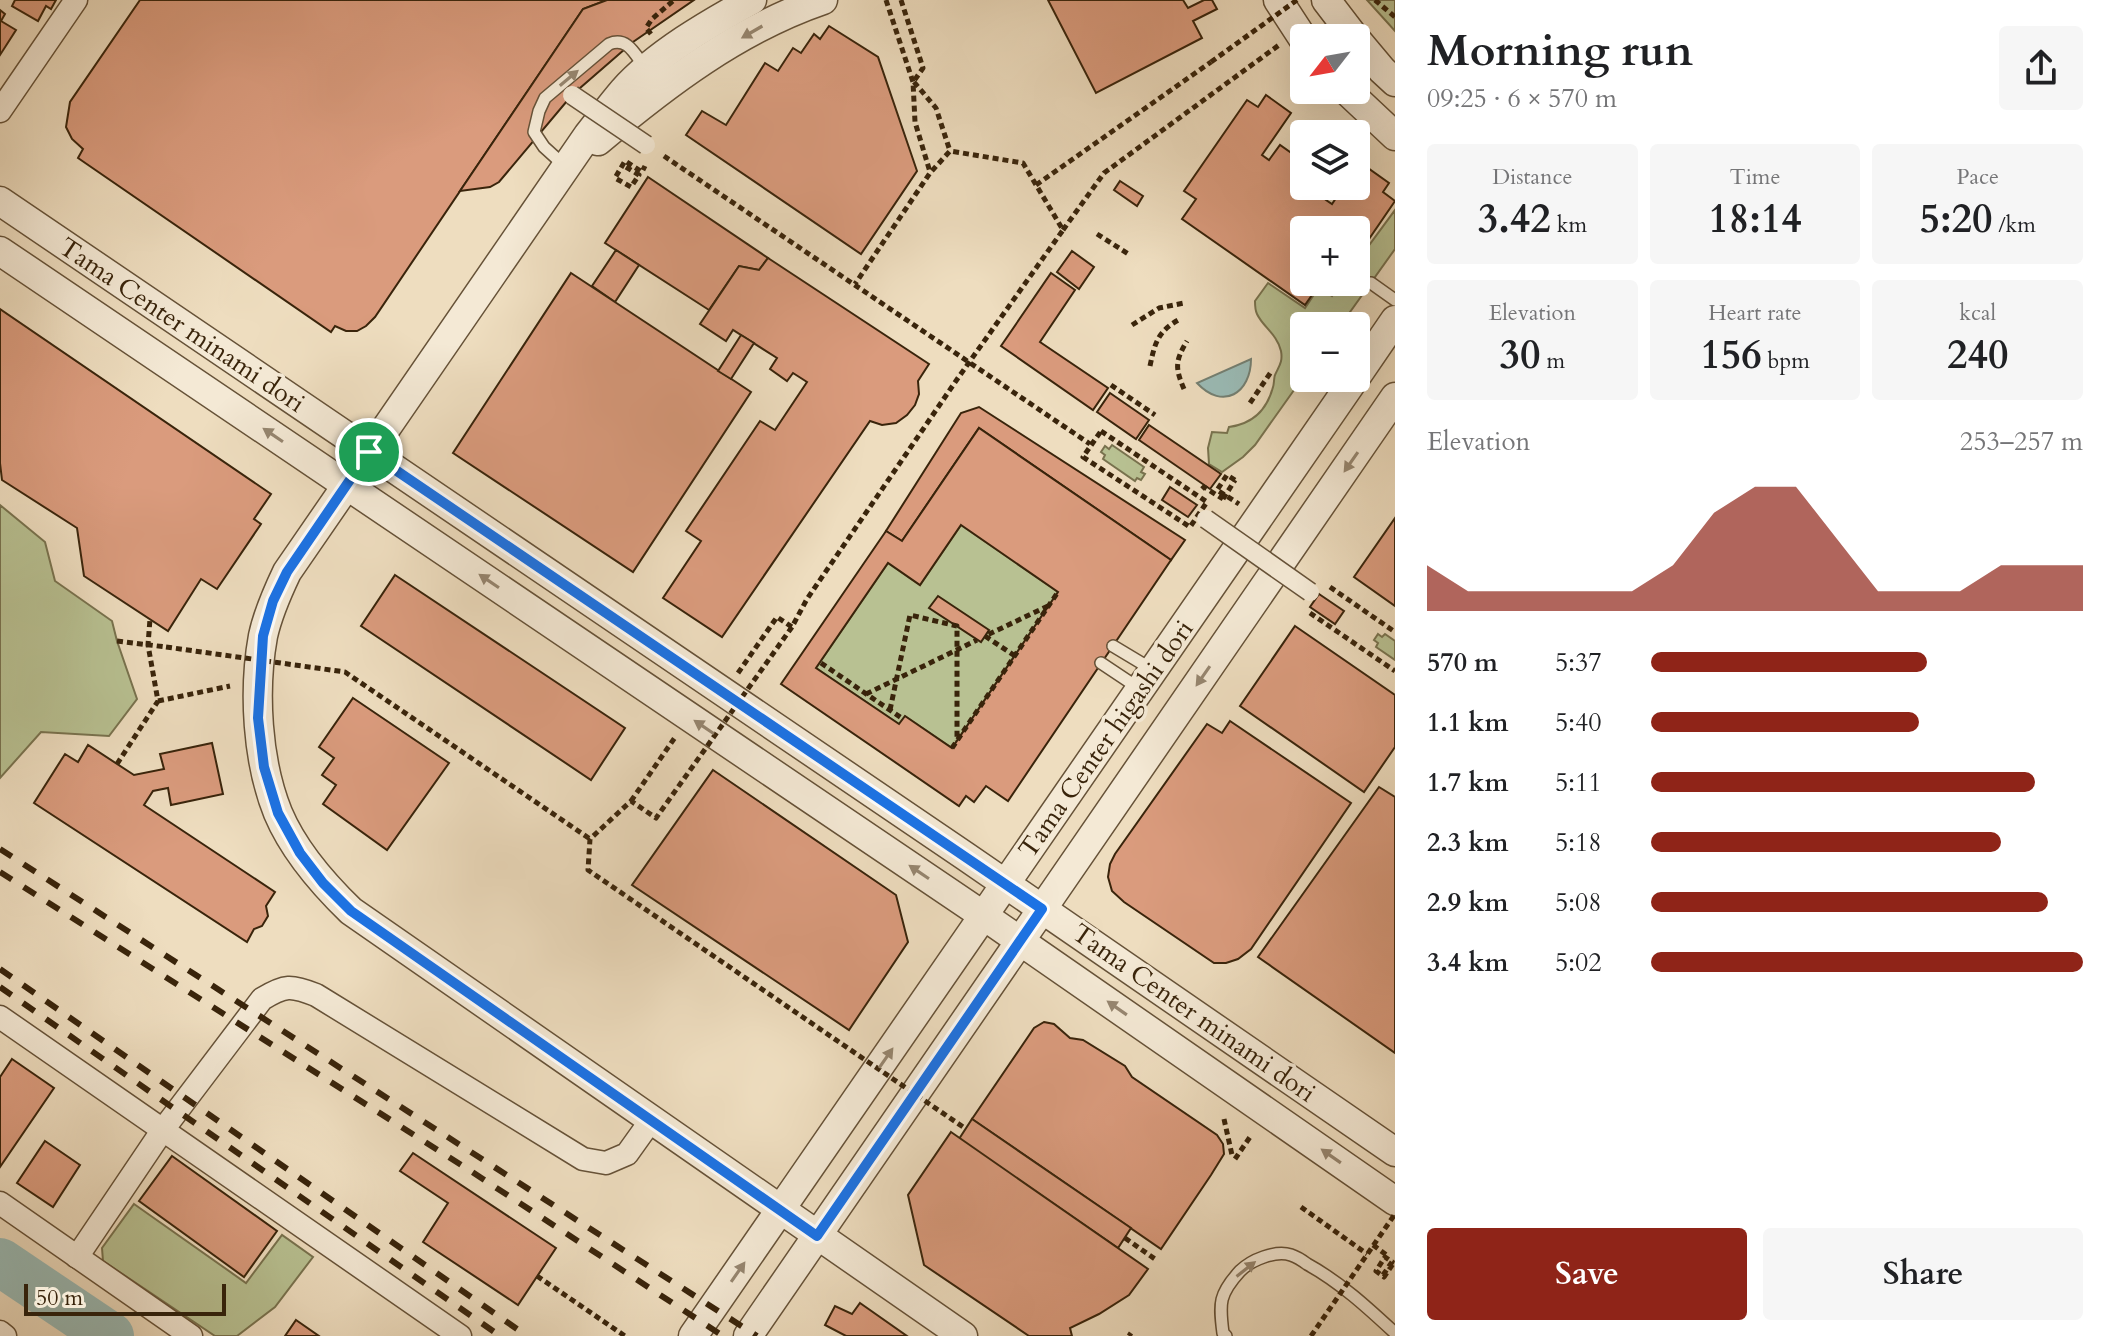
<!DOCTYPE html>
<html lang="en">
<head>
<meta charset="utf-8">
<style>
  body { margin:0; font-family:Cardo,serif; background:#f6f6f6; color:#202124; height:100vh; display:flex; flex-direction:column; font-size:30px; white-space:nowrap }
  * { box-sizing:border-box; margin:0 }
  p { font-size:26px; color:#757577 }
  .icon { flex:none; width:44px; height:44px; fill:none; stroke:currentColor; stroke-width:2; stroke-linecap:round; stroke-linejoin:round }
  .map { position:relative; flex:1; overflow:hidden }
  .sheet { display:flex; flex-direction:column; background:#fff; width:720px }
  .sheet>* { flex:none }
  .needle { width:52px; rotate:239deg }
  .buttons { position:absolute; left:1290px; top:24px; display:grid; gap:16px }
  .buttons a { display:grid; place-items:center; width:80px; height:80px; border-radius:8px; background:#fff; box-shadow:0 8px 32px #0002; font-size:40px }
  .scale { position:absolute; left:24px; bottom:20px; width:202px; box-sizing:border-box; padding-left:8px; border:4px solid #39240b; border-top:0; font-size:22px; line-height:28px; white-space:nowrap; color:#39240b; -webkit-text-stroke:6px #f4e9d5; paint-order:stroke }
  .pin { position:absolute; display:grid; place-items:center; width:68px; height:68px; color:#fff; margin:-34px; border:4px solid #fff; border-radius:50%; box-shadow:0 2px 8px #0007 }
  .round { display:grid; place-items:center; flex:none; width:84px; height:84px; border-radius:8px; background:#f6f6f6 }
  .summary { display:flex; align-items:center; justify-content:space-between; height:136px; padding:0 32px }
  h1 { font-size:44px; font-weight:700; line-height:60px }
  .figures { display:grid; grid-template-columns:repeat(3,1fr); gap:12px; height:136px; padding:8px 32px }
  .figures div { display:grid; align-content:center; border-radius:8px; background:#f6f6f6; text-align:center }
  .figures b { font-size:40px; font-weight:700 }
  .figures small { font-size:22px; font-weight:400 }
  .figures p { font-size:22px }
  .chart { height:224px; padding:16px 32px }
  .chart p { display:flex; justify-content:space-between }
  .chart svg { width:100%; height:144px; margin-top:8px; fill:#8f2418; opacity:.7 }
  .cta { display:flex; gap:16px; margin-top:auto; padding:16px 32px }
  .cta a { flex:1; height:92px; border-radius:8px; background:#8f2418; color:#fff; font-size:32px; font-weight:700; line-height:92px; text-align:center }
  .cta a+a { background:#f6f6f6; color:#202124 }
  ul { padding:0 32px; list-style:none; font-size:26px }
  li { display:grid; grid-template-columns:128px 96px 1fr; align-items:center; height:60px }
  li i { height:20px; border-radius:10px; background:#8f2418 }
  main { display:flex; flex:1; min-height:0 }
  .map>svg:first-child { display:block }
</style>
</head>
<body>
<main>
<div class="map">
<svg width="1395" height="1336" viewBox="0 0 1395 1336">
  <rect width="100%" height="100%" fill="#eeddbf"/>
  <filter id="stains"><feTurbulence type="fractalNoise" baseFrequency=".0025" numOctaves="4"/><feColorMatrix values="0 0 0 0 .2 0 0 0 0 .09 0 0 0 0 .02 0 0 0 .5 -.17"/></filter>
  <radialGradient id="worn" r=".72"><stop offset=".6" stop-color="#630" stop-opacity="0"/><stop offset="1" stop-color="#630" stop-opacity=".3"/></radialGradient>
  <g fill="#b8c192" stroke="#78724e" stroke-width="2">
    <polygon points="1367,0 1395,0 1395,31"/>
    <path d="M1395,210V249L1340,326H1304V376L1255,445L1243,457L1222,472L1209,464L1208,448L1212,432L1227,433L1229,427C1252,424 1267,410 1273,387C1274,385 1274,377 1275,375C1279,366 1283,362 1281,351C1277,334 1263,327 1257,314C1255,310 1255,306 1255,301L1268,283L1305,308L1319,287L1332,296L1342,282H1356V263Z"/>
    <polygon points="1112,445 1144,467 1141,472 1145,474 1141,480 1137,478 1135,481 1103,459 1105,455 1101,452 1105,446 1109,449"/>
    <polygon points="0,505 45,542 55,581 112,621 117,641 137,699 109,736 41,732 0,778"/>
    <polygon points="961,525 1058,592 952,748 905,716 899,724 816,668 888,563 920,585"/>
    <polygon points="1378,634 1382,637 1385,634 1395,641 1395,660 1376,647 1378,643 1374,640"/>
    <polygon points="134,1204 246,1283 282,1235 313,1257 275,1307 237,1336 215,1336 103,1261 102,1248"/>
  </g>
  <path fill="#9abbb6" stroke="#737f72" stroke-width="2" d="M1251,359C1251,393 1223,411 1197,383Z"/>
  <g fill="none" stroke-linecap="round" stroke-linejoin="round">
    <polyline stroke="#9abbb6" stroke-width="48" points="0,1262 110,1336"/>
  </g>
  <g fill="#da9b7d" stroke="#39240b" stroke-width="2" fill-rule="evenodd">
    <polygon points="15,0 56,0 51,9 46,6 38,21 12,6"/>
    <polygon points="140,0 607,0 583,9 375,317 366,326 357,331 346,331 335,326 331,332 78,158 83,149 72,139 66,127 70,102"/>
    <polygon points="607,0 694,0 633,42 572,95 499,182 490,187 460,191 583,9"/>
    <polygon points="1048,0 1183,0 1188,8 1204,0 1212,0 1217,9 1193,21 1202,38 1096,93"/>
    <polygon points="0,10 5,14 1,21 16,30 0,55"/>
    <polygon points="829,26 878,57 917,171 861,254 686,135 702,111 726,125 765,63 778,71 793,48 801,53 814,34 820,39"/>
    <polygon points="1266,95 1291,113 1262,155 1269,160 1280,145 1304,162 1304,186 1336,186 1326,200 1332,204 1344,186 1356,186 1356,172 1359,174 1365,166 1389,183 1383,192 1395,201 1356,258 1356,230 1304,230 1304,282 1340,282 1331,294 1319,285 1305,305 1182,219 1196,199 1184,191 1247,100 1258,107"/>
    <polygon points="648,177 768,258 759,270 739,266 709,310 605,243"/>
    <polygon points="1120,181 1143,196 1137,206 1114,190"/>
    <polygon points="616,250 639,265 615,302 592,286"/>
    <polygon points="1072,251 1094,267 1079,289 1057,272"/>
    <polygon points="768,258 929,364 918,381 919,394 915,405 907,415 896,423 882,425 870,421 722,637 663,598 701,541 686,531 760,421 775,430 807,382 793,373 787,381 770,369 777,358 733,330 726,341 700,324 739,266 759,270"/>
    <polygon points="571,273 751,392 633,572 453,453"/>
    <polygon points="1051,273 1075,290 1040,342 1108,388 1093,410 1001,346"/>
    <polygon points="0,309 271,494 254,519 261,524 217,589 201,579 168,631 84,576 77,528 2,480 0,463"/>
    <polygon points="741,335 754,343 731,379 718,371"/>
    <polygon points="1110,393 1149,420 1136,439 1097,412"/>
    <polygon points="979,407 1185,540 1171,560 979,428 902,541 886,531 961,413"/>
    <polygon points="1149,425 1221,474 1210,489 1139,440"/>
    <path d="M979,428L1171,560L1008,801L986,786L974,802L966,796L959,806L781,684L886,531L902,541ZM961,525L1058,592L952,748L905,716L899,724L816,668L888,563L920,585Z"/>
    <polygon points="1170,487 1197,505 1188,517 1162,500"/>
    <polygon points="1395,518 1395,606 1354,577"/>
    <polygon points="395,575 625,728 591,780 361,626"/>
    <polygon points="1319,594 1344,611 1335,624 1310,607"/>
    <polygon points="938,596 989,630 981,642 929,608"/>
    <polygon points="1295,626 1395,695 1395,747 1364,792 1240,706"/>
    <polygon points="353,698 449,763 387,850 323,804 336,785 322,775 334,758 319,747"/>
    <polygon points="1230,721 1351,803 1251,949 1238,959 1226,963 1214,963 1124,902 1112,891 1108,877 1110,864 1115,854 1207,724 1222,733"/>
    <polygon points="212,743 223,794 171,805 168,788 153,791 144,805 275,892 266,906 268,916 262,926 254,929 247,942 34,803 65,754 78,762 88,745 134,775 164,769 160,754"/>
    <polygon points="713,770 896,895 908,942 849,1030 632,885"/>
    <polygon points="1379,787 1395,797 1395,1053 1258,957"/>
    <polygon points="1044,1022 1054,1024 1070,1038 1083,1040 1125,1066 1132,1077 1217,1135 1223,1144 1224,1154 1211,1175 1161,1249 972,1119 1034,1028"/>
    <polygon points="12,1059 54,1088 0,1167 0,1077"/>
    <polygon points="972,1119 1131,1228 1118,1248 959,1139"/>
    <polygon points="951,1132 1148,1269 1129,1295 1099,1314 1070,1328 1072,1336 1029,1336 924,1265 908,1195"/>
    <polygon points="45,1141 80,1165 53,1207 17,1183"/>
    <polygon points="413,1153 556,1248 518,1305 423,1242 448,1203 400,1171"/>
    <polygon points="172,1156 277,1231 244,1277 139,1201"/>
    <polygon points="860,1303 907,1336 846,1336 825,1325 835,1306 852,1314"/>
    <polygon points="296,1320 319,1336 285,1336"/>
  </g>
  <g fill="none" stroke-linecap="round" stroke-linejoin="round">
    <defs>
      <g id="service">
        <path d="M566,167L544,147L534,132L539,111L545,98L609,44C628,36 635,55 646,69"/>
        <polyline points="1371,283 1395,300"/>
        <polyline points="1113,646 1153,670"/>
        <polyline points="1101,663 1140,689"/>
        <path d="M1226,1336L1223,1333C1219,1303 1219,1294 1240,1271C1251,1260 1275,1250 1291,1255C1297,1257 1303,1261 1307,1264C1340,1282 1368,1308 1395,1333"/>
      </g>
      <g id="minor">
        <polyline points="0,111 76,0"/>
        <polyline points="0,1017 460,1336"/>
        <polyline points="0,1203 191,1336"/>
        <path d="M77,1257L162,1131L262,999C285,985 291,985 316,995L583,1159L606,1163L627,1154L652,1119"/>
        <polyline points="0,1332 5,1336"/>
      </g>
      <g id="tertiary">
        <path d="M752,0C710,23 656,54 623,91C611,105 600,120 588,135L287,572C277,593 268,613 263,636C253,691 257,761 278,813C294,851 322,883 351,911L963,1336"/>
        <polyline points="1278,0 1304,40"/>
        <polyline points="1326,0 1355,38"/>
        <polyline points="1356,39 1382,70 1395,82"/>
        <polyline points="1346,90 1395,136"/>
        <path d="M598,141C666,84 738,29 823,0"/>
        <polyline points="0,201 965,856 1395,1152"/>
        <polyline points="0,251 984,916 1395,1201"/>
        <polyline points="1356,377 1395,320"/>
        <polyline points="693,1336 1355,378"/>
        <polyline points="748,1336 1395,397"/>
      </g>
    </defs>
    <use href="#service" stroke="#665238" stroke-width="14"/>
    <use href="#minor" stroke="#665238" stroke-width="25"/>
    <use href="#tertiary" stroke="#665238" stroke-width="31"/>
    <g stroke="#39240b" stroke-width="5" stroke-dasharray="6 4" stroke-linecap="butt">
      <polyline points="886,0 913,82 915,122 930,172"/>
      <polyline points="901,0 923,68 914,81"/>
      <polyline points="1375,0 1395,17"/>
      <polyline points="651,34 646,28 652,19 674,0"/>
      <polyline points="914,82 936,108 950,151"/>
      <polyline points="664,156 1090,444"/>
      <polyline points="626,167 639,175 631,187 615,178 625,161 642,172 645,166"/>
      <polyline points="1036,185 1211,62"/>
      <polyline points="1063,230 1104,173 1279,45"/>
      <polyline points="1097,234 1130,255"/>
      <polyline points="1132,325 1159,308 1184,303"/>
      <path d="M1150,366C1155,342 1158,331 1180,319"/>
      <polyline points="1111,385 1155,415"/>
      <path d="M1184,389C1175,368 1175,361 1187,341"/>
      <polyline points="1250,403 1271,372"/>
      <polygon points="1101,431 1207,502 1190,527 1083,457"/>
      <polyline points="1235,480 1227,475 1217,490 1239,504"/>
      <polyline points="1202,489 1204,487 1223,499"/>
      <polyline points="1330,587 1395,632"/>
      <polyline points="1310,613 1395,671"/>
      <polyline points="117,641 166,647"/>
      <polyline points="1015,656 985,636 1048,606"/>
      <polyline points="821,663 903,719"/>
      <polyline points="738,673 777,617 792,627 807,599 958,378 1063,230 1023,163 950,151 930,173 855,284"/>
      <polyline points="866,694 977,640"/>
      <polyline points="158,701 230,686"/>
      <polyline points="890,710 910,615 957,626 957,741"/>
      <polyline points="952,748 1058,592"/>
      <polyline points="117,764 158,701 148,645 150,619"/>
      <polyline points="631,801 676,736"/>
      <polyline points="1224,1119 1232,1155"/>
      <polyline points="1235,1159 1250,1137"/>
      <polyline points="1301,1207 1367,1254"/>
      <polyline points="1125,1238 1155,1259"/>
      <polyline points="1373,1245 1388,1256"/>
      <polyline points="1383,1275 1392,1262 1385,1257 1376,1271 1384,1277 1395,1261"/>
      <polyline points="537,1276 625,1336"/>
      <polyline points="1129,1336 1131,1333"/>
    </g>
    <use href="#service" stroke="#f4e9d5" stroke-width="11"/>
    <use href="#minor" stroke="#f4e9d5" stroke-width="22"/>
    <use href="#tertiary" stroke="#f4e9d5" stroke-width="28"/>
    <g stroke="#39240b" stroke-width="6" stroke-dasharray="14 14" stroke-linecap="butt">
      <polyline points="0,849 757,1336"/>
      <polyline points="0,872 463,1166 723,1336"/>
      <polyline points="0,969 527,1336"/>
      <polyline points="0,987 500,1336"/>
    </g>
    <defs>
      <g id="pedestrian-bridge">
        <polyline points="572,95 646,145"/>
        <polyline points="1206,519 1310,592"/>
      </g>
    </defs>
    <use href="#pedestrian-bridge" stroke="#665238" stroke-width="21" stroke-linecap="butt"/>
    <g stroke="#39240b" stroke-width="5" stroke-dasharray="6 4" stroke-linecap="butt">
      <polyline points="1211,62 1297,0"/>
      <polyline points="1223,499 1235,480"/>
      <polyline points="792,627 656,818 631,801 590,839 588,870 966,1129"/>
      <polyline points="166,647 345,672 590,839"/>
      <polyline points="1311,1336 1395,1214"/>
    </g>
    <use href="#pedestrian-bridge" stroke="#f4e9d5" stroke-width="18"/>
  </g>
  <defs><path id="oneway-solid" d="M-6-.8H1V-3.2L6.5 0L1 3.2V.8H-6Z" transform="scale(2)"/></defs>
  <g fill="#968670">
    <use href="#oneway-solid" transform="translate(752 32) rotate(150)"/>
    <use href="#oneway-solid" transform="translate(569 78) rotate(-40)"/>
    <use href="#oneway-solid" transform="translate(273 435) rotate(-146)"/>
    <use href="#oneway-solid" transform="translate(1351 462) rotate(125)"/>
    <use href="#oneway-solid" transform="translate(489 581) rotate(-146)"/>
    <use href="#oneway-solid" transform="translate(1203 676) rotate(125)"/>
    <use href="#oneway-solid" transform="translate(704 727) rotate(-146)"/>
    <use href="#oneway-solid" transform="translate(919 872) rotate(-146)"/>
    <use href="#oneway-solid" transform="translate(1117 1008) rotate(-145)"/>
    <use href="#oneway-solid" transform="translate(886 1058) rotate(-55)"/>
    <use href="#oneway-solid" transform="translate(1331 1156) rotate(-145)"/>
    <use href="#oneway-solid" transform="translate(1246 1269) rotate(-38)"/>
    <use href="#oneway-solid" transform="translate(738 1272) rotate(-55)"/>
  </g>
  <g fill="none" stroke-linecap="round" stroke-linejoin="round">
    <defs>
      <polygon id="route" points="369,452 1042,909 817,1236 351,911 323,883 300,853 278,813 264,767 258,718 263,636 273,601 287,572"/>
    </defs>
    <use href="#route" stroke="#fff" stroke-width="16"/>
    <use href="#route" stroke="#1a73e8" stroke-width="10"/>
  </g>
  <g text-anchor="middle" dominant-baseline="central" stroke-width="7" stroke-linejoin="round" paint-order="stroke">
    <g font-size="26" fill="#39240b" stroke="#f4e9d5">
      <text transform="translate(182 325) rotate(34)">Tama Center minami dori</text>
      <text transform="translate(1106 739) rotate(-55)">Tama Center higashi dori</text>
      <text transform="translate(1194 1013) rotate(35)">Tama Center minami dori</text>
    </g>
  </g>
  <rect width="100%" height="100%" filter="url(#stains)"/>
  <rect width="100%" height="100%" fill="url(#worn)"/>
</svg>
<div class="buttons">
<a><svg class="needle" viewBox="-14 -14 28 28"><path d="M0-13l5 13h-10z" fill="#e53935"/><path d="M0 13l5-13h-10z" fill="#757577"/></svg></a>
<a><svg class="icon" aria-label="layers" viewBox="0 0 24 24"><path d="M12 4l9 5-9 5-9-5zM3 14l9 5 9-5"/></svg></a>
<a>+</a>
<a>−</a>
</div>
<div class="scale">50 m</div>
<div class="pin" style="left:369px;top:452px;background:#1e9e55"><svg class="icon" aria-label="arrive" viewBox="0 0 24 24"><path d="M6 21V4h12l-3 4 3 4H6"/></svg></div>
</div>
<section class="sheet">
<div class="summary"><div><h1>Morning run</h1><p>09:25 · 6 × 570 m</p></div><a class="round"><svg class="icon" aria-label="share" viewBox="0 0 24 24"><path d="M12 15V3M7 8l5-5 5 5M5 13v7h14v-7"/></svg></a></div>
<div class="figures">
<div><p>Distance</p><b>3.42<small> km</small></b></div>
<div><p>Time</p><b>18:14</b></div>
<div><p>Pace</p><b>5:20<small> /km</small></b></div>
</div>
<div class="figures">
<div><p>Elevation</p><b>30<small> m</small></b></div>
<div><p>Heart rate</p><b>156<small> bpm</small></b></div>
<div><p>kcal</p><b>240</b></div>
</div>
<div class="chart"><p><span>Elevation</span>253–257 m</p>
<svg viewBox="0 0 160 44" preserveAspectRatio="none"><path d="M0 44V30L10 38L20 38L30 38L40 38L50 38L60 30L70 14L80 6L90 6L100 22L110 38L120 38L130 38L140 30L150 30L160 30V44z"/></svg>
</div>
<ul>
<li><b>570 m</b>5:37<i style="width:64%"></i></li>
<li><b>1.1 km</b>5:40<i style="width:62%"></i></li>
<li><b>1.7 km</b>5:11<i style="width:89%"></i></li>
<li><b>2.3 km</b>5:18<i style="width:81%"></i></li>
<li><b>2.9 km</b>5:08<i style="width:92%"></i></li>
<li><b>3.4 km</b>5:02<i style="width:100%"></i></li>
</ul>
<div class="cta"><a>Save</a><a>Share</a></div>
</section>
</main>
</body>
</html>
